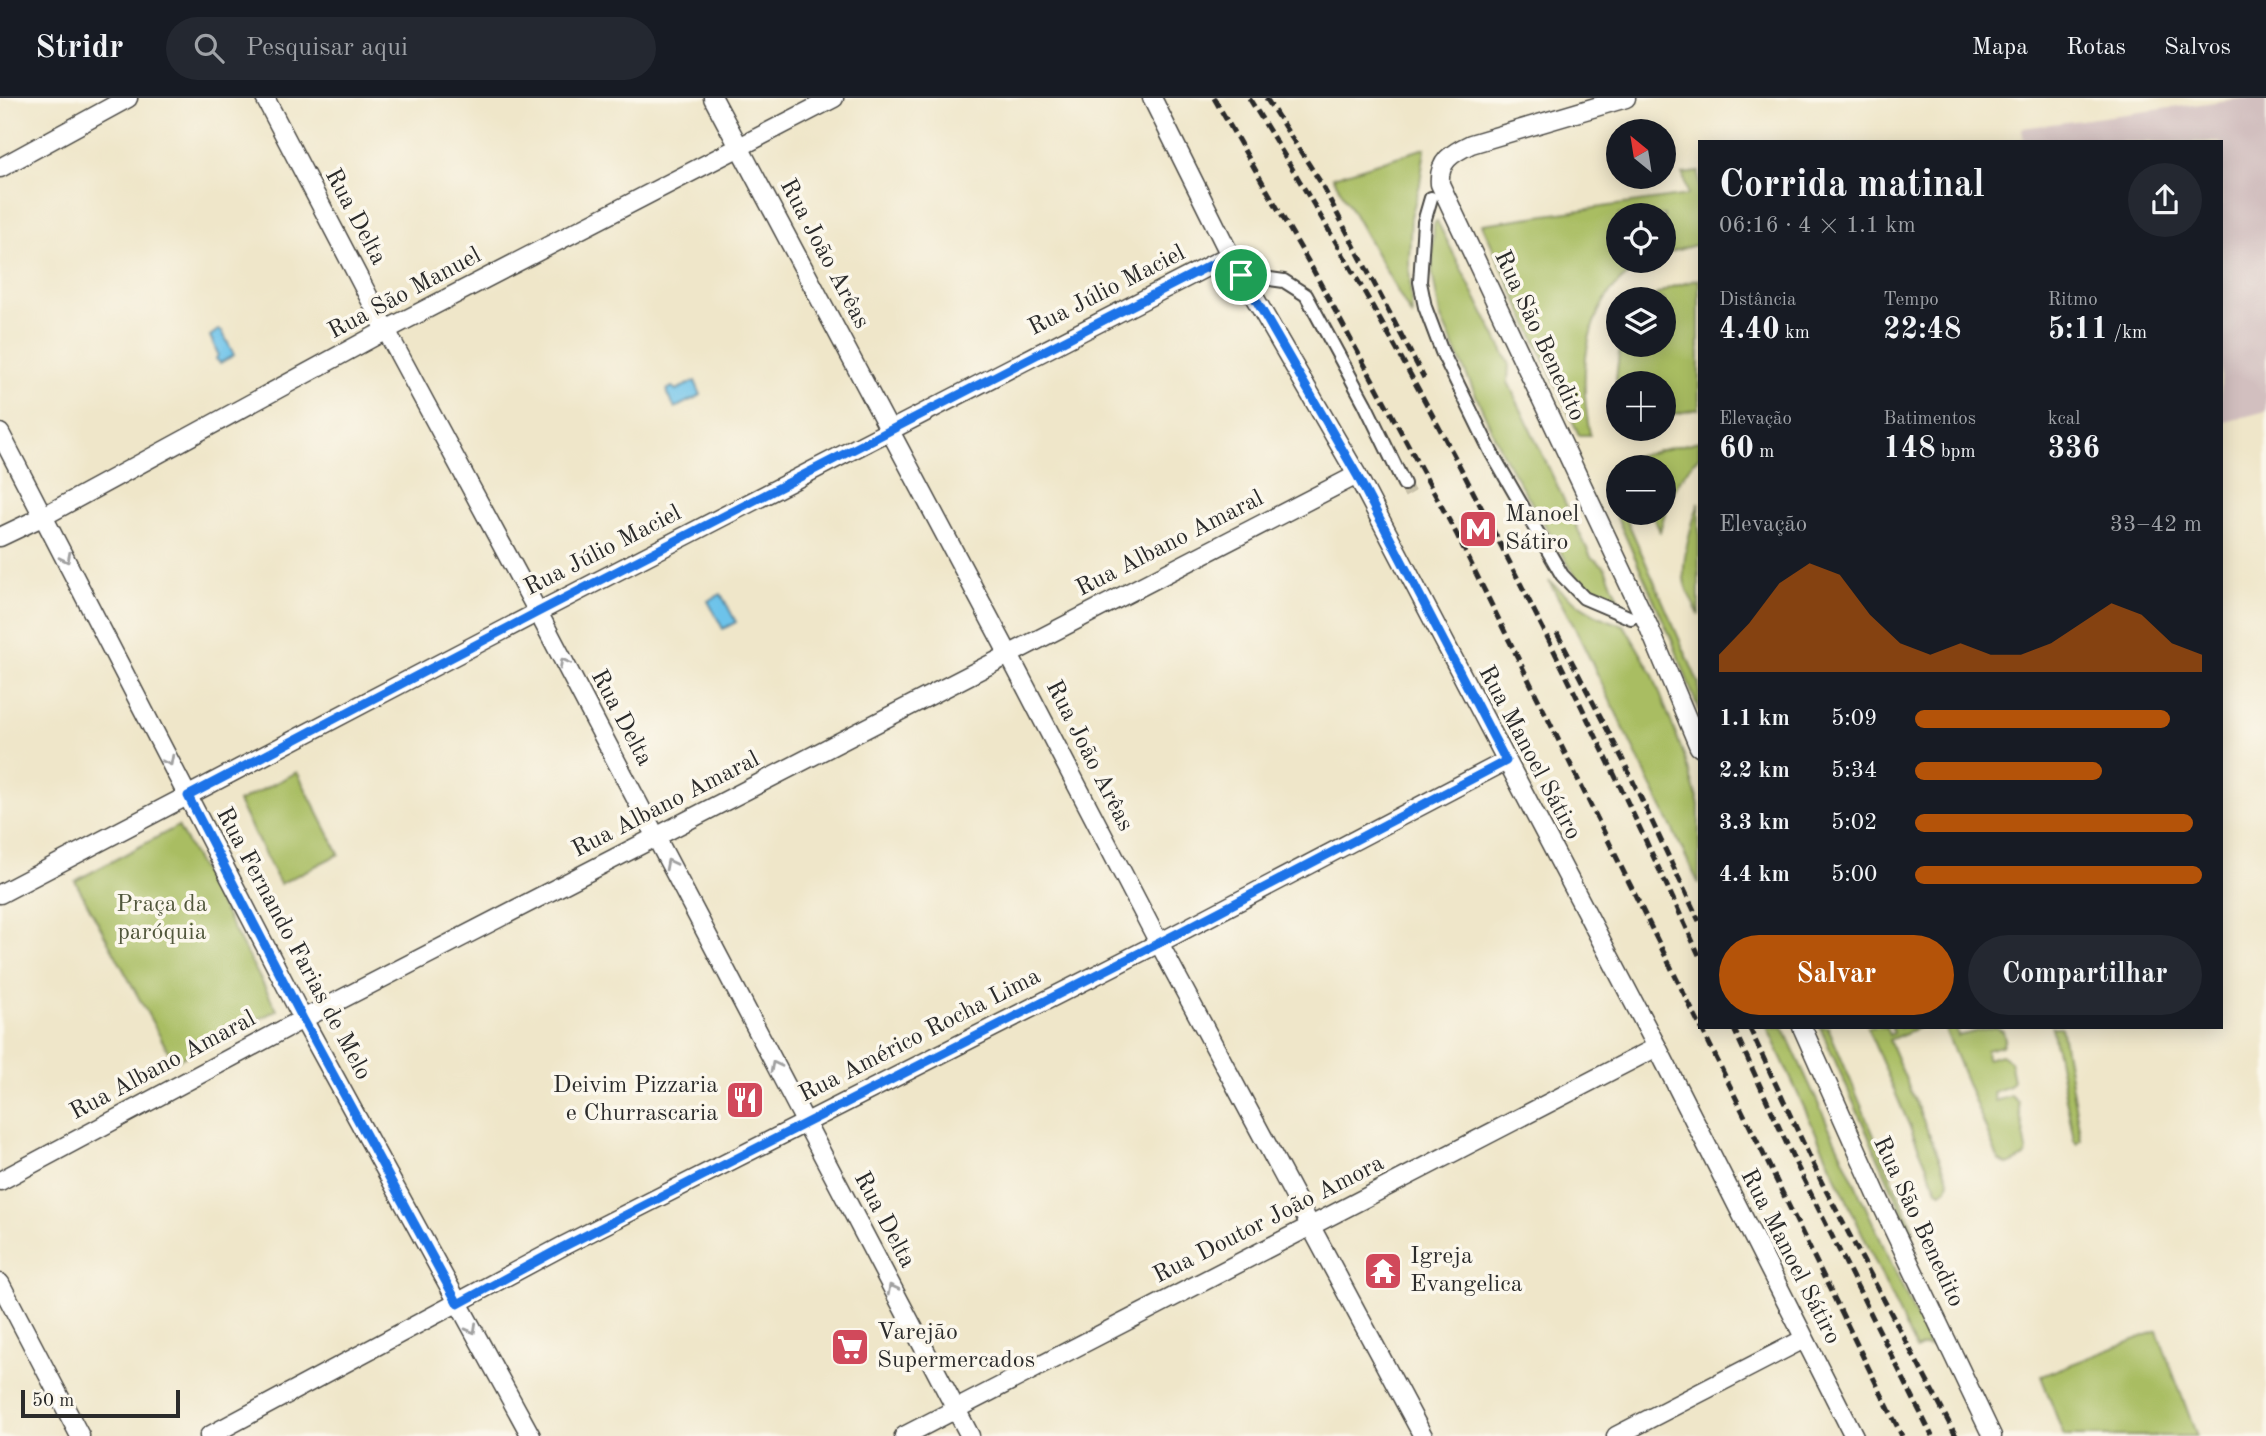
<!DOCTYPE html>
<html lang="pt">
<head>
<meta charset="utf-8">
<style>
  body { margin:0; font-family:"Old Standard TT",serif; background:#242831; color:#f1f3f6; height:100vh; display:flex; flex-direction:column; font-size:26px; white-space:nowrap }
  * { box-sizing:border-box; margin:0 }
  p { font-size:23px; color:#9ea1a6 }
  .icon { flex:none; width:38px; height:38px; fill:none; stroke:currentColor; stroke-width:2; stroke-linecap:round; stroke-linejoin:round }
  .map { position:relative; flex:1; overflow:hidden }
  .details { position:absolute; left:1698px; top:42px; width:525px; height:889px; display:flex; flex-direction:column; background:#171b24; border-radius:0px; box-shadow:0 4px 18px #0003 }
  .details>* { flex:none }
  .needle { width:46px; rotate:330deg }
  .buttons { position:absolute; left:1606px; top:21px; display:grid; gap:14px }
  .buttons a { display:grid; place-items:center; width:70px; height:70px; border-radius:50%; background:#171b24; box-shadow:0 4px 18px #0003; font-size:35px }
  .scale { position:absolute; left:21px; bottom:18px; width:159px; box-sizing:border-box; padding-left:7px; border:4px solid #2b2b2b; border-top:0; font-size:19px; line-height:24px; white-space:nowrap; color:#2b2b2b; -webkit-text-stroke:5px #fbf7ec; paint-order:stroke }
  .pin { position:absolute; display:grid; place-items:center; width:60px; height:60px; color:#fff; margin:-30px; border:4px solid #fff; border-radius:50%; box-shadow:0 2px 7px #0007 }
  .round { display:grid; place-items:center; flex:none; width:74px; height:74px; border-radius:37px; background:#242831 }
  .overview { display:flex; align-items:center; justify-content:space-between; height:119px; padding:0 21px }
  h1 { font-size:38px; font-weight:800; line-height:52px }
  .metrics { display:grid; grid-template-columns:repeat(3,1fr); gap:10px; height:119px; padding:7px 21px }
  .metrics div { display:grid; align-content:center }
  .metrics b { font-size:30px; font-weight:800 }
  .metrics small { font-size:19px; font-weight:400 }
  .metrics p { font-size:19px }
  .chart { height:196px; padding:14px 21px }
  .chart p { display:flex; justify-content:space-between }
  .chart svg { width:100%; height:126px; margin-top:7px; fill:#b45309; opacity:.7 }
  .cta { display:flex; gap:14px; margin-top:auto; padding:14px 21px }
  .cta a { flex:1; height:80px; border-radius:42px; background:#b45309; color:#fff; font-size:28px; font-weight:800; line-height:80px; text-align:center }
  .cta a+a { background:#242831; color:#f1f3f6 }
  ul { padding:0 21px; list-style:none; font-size:23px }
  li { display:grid; grid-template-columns:112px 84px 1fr; align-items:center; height:52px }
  li i { height:18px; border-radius:9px; background:#b45309 }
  header { display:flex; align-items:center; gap:42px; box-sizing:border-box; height:98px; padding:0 35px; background:#171b24; border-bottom:2px solid #363941 }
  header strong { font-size:33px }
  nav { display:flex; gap:38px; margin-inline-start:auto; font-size:24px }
  .search { width:490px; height:63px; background:#242831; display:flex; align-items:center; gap:18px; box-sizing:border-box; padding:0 24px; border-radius:38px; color:#9ea1a6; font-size:26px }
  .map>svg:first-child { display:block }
</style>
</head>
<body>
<header>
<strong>Stridr</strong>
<div class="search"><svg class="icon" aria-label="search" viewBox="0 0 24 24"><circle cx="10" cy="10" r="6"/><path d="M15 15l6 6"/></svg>Pesquisar aqui</div>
<nav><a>Mapa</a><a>Rotas</a><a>Salvos</a></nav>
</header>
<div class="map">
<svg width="2266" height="1338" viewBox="0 0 2266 1338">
  <rect width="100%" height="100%" fill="#fbf7ec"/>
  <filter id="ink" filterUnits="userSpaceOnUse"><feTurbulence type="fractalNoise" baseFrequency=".0143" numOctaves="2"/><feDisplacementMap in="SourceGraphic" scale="14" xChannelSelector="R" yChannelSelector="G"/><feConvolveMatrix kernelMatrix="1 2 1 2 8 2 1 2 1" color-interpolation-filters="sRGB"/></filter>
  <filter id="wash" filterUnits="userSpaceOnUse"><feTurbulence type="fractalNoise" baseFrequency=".00686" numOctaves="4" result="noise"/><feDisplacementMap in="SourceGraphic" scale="28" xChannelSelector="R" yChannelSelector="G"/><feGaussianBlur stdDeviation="1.57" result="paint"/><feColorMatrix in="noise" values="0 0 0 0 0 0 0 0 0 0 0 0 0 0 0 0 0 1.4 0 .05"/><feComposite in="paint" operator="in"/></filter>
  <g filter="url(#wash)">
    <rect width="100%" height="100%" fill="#efe6c9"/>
    <polygon fill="#d2bfbf" points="2244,0 2266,0 2266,313 2221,325 2221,44 2024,44 2022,30"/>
    <g fill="#a9bd62" stroke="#6a7446" stroke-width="2">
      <polygon points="1425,50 1420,86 1411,119 1409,164 1412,219 1333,79"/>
      <path d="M1699,74V146L1664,156V117H1619V163H1649C1582,196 1578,272 1590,337H1579L1482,126L1688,97L1683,76Z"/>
      <polygon points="1437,123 1509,265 1508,284 1591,459 1604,468 1618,500 1584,490 1576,479 1503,357 1440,218 1432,173 1434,125"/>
      <polygon points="1699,181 1699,311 1664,318 1664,285 1619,285 1619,315 1616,281 1620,247 1664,247 1664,201 1649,201 1669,190"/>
      <path d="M1699,343V358C1675,385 1669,397 1660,433L1651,415H1664V369H1629L1625,361Z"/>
      <polygon points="1607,385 1612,387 1619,402 1619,415 1624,415 1699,586 1699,613 1672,542 1603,388"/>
      <path d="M1699,405V517C1695,507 1688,497 1685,486C1680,465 1692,425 1699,405Z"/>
      <path d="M1549,483C1572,502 1595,521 1624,527L1652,575L1685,660L1699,707V786L1575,530Z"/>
      <polygon points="297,674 339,756 280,786 238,704"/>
      <polygon points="178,728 277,912 174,964 75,783"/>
      <polygon points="1767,929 1783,929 1930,1249 1924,1248 1916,1252"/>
      <polygon points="1820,929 1828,929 1913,1130 1912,1136"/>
      <polygon points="1867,929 1886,929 1889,937 1893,935 1891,929 1920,929 1889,942 1949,1083 1947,1090 1941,1094 1937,1092"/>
      <polygon points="1944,929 1956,929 1958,938 1995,929 2003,933 2005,941 2002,948 1986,952 1987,961 2001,957 2010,963 2014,983 2010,988 1993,994 1995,1003 2011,998 2018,1004 2027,1052 2025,1059 2008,1067 1999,1063"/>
      <polygon points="2052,929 2061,929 2081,1041 2077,1046 2074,1042"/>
      <polygon points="2157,1233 2197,1338 2064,1338 2041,1278"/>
    </g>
    <g fill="#6dc3ea" stroke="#4c778a" stroke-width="2">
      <polygon points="218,232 222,233 234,257 220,265 216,261 218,256 210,238"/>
      <polygon points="695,283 701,297 675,310 667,296 667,292 672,289 676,292"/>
      <polygon points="721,496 736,524 723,531 708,503"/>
    </g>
  </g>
  <g filter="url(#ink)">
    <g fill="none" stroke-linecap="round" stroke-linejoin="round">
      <polyline stroke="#c8c1a9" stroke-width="12" stroke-dasharray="12 6" stroke-linecap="butt" points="1404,386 1412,400"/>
      <defs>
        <g id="pedestrian">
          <polyline points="1431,100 1424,124 1420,184 1425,209 1442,254 1491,354 1562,477 1584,500 1631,520"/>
          <polyline points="1242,177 1284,183 1306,197 1365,306 1404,386"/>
        </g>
        <g id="minor">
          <polyline points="265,0 386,232 538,514 970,1338"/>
          <polyline points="713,0 1009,557 1159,845 1423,1338"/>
          <polyline points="1152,0 1230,157 1357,377 1657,949 1854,1338"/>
          <path d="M1626,0L1471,46C1452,55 1438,63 1440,86L1648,527L1699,649"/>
          <polyline points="0,70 128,0"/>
          <polyline points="0,335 303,921 531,1338"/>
          <polyline points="0,439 44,418 386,232 834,0"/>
          <polyline points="0,796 538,514 1230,157"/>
          <polyline points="1802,929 1877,1097 1992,1338"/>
          <polyline points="0,1083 303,921 1357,377"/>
          <polyline points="0,1185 80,1338"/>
          <polyline points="209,1338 563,1148 1159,845 1506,663"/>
          <polyline points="904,1338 1657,949"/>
          <polyline points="1616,1338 1804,1241"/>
        </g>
      </defs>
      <use href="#pedestrian" stroke="#484743" stroke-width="16"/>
      <use href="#minor" stroke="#484743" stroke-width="21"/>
      <use href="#pedestrian" stroke="#fff" stroke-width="12"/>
      <use href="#minor" stroke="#fff" stroke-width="18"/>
      <g stroke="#2b2b2b" stroke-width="5" stroke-dasharray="10 5" stroke-linecap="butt">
        <polyline points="1214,0 1312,170 1456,435 1699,926"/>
        <path d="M1249,0C1420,274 1564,564 1699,857"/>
        <polyline points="1266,0 1321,85 1424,280"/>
        <polyline points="1557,535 1622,660 1699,823"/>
        <polyline points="1701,929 1902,1338"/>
        <polyline points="1733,929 1796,1066 1932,1338"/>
        <polyline points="1749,929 1822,1085 1956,1338"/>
      </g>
    </g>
    <defs><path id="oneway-chevron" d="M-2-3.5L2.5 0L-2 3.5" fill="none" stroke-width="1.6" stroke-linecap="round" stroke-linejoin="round" transform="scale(1.75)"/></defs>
    <g stroke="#a0a0a0">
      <use href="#oneway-chevron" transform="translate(66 460) rotate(63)"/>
      <use href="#oneway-chevron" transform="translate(564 565) rotate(-118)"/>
      <use href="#oneway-chevron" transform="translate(169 663) rotate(63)"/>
      <use href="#oneway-chevron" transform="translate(670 766) rotate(-117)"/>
      <use href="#oneway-chevron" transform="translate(775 968) rotate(-117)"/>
      <use href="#oneway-chevron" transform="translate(892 1191) rotate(-118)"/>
      <use href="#oneway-chevron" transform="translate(472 1231) rotate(61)"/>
    </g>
  </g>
  <g fill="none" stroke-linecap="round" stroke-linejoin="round" filter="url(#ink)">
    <defs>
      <polygon id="route" points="1230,157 1357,377 1506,663 1159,845 563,1149 458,1206 303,921 188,698 538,514"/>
    </defs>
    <use href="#route" stroke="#fff" stroke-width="14"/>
    <use href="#route" stroke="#1a73e8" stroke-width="9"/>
  </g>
  <defs>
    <symbol id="metro-square" viewBox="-11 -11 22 22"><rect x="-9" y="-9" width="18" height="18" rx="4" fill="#d1495b" stroke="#fbf7ec"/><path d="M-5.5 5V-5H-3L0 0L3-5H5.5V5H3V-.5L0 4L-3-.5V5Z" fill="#fff"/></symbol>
    <symbol id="restaurant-square" viewBox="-11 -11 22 22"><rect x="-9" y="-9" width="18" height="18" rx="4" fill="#d1495b" stroke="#fbf7ec"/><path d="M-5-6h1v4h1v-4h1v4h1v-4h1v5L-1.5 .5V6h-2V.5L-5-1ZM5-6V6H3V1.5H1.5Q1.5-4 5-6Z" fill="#fff"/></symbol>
    <symbol id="temple-square" viewBox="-11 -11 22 22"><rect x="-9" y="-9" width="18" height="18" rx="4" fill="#d1495b" stroke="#fbf7ec"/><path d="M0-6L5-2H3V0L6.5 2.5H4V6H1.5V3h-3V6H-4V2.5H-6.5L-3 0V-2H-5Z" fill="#fff"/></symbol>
    <symbol id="supermarket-square" viewBox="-11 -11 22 22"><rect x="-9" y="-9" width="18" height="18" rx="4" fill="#d1495b" stroke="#fbf7ec"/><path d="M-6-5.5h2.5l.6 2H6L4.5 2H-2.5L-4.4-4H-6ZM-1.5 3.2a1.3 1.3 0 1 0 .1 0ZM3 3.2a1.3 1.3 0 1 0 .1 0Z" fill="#fff"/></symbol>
  </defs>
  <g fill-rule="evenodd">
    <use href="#metro-square" x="1456" y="409" width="44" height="44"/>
    <use href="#restaurant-square" x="723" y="980" width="44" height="44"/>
    <use href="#temple-square" x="1361" y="1151" width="44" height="44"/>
    <use href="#supermarket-square" x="828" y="1227" width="44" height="44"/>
  </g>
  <g text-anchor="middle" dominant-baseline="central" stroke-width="7" stroke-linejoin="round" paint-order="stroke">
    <g font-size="24" fill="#2b2b2b" stroke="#fbf7ec">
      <text transform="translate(355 119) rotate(62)">Rua Delta</text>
      <text transform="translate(824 156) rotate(62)">Rua João Arêas</text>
      <text transform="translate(1107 193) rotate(-27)">Rua Júlio Maciel</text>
      <text transform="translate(405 196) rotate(-28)">Rua São Manuel</text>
      <text transform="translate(1539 238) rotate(65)">Rua São Benedito</text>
      <text transform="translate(1170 446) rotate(-27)">Rua Albano Amaral</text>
      <text transform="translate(603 453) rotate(-27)">Rua Júlio Maciel</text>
      <text transform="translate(621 620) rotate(62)">Rua Delta</text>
      <text transform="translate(1529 655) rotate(62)">Rua Manoel Sátiro</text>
      <text transform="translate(1089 658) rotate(63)">Rua João Arêas</text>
      <text transform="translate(666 707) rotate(-27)">Rua Albano Amaral</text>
      <text transform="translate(293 846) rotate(62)">Rua Fernando Farias de Melo</text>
      <text transform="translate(920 938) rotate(-27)">Rua Américo Rocha Lima</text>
      <text transform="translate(163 968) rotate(-28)">Rua Albano Amaral</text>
      <text transform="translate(884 1122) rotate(62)">Rua Delta</text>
      <text transform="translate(1269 1122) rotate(-27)">Rua Doutor João Amora</text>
      <text transform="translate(1918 1124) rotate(65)">Rua São Benedito</text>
      <text transform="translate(1790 1159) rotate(63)">Rua Manoel Sátiro</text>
    </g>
    <g font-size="24" fill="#2b2b2b" stroke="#fbf7ec" text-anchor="start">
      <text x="1505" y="417">Manoel<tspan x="1505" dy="28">Sátiro</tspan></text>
      <text x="718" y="988" text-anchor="end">Deivim Pizzaria<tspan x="718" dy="28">e Churrascaria</tspan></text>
      <text x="1410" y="1159">Igreja<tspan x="1410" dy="28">Evangelica</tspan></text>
      <text x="877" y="1235">Varejão<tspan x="877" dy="28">Supermercados</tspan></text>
    </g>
    <g font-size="24" fill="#51573c" stroke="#fbf7ec">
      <text x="162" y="807">Praça da<tspan x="162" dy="28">paróquia</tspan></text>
    </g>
  </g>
</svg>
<div class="buttons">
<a><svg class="needle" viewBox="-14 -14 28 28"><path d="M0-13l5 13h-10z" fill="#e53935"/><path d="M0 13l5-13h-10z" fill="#9ea1a6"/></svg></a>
<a><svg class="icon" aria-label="locate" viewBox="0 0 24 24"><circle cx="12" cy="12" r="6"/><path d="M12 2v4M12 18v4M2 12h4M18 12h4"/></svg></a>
<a><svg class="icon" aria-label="layers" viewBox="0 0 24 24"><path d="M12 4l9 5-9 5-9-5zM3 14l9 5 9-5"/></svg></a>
<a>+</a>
<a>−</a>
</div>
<div class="scale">50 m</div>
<div class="pin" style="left:1241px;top:177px;background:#1e9e55"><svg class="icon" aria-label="arrive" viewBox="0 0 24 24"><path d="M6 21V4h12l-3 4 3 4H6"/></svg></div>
<section class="details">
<div class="overview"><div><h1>Corrida matinal</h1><p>06:16 · 4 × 1.1 km</p></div><a class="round"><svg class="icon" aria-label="share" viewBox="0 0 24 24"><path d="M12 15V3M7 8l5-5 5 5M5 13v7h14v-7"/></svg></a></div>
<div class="metrics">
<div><p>Distância</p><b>4.40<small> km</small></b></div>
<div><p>Tempo</p><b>22:48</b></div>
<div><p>Ritmo</p><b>5:11<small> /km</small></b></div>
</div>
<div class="metrics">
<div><p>Elevação</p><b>60<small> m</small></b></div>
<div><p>Batimentos</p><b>148<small> bpm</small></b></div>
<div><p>kcal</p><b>336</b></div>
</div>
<div class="chart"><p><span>Elevação</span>33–42 m</p>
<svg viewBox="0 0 160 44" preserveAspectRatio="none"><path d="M0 44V38L10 27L20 13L30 6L40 10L50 24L60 34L70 38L80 34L90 38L100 38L110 34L120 27L130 20L140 24L150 34L160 38V44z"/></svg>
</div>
<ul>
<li><b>1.1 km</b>5:09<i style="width:89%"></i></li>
<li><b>2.2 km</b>5:34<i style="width:65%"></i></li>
<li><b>3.3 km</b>5:02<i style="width:97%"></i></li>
<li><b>4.4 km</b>5:00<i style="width:100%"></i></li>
</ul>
<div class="cta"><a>Salvar</a><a>Compartilhar</a></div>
</section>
</div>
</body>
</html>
